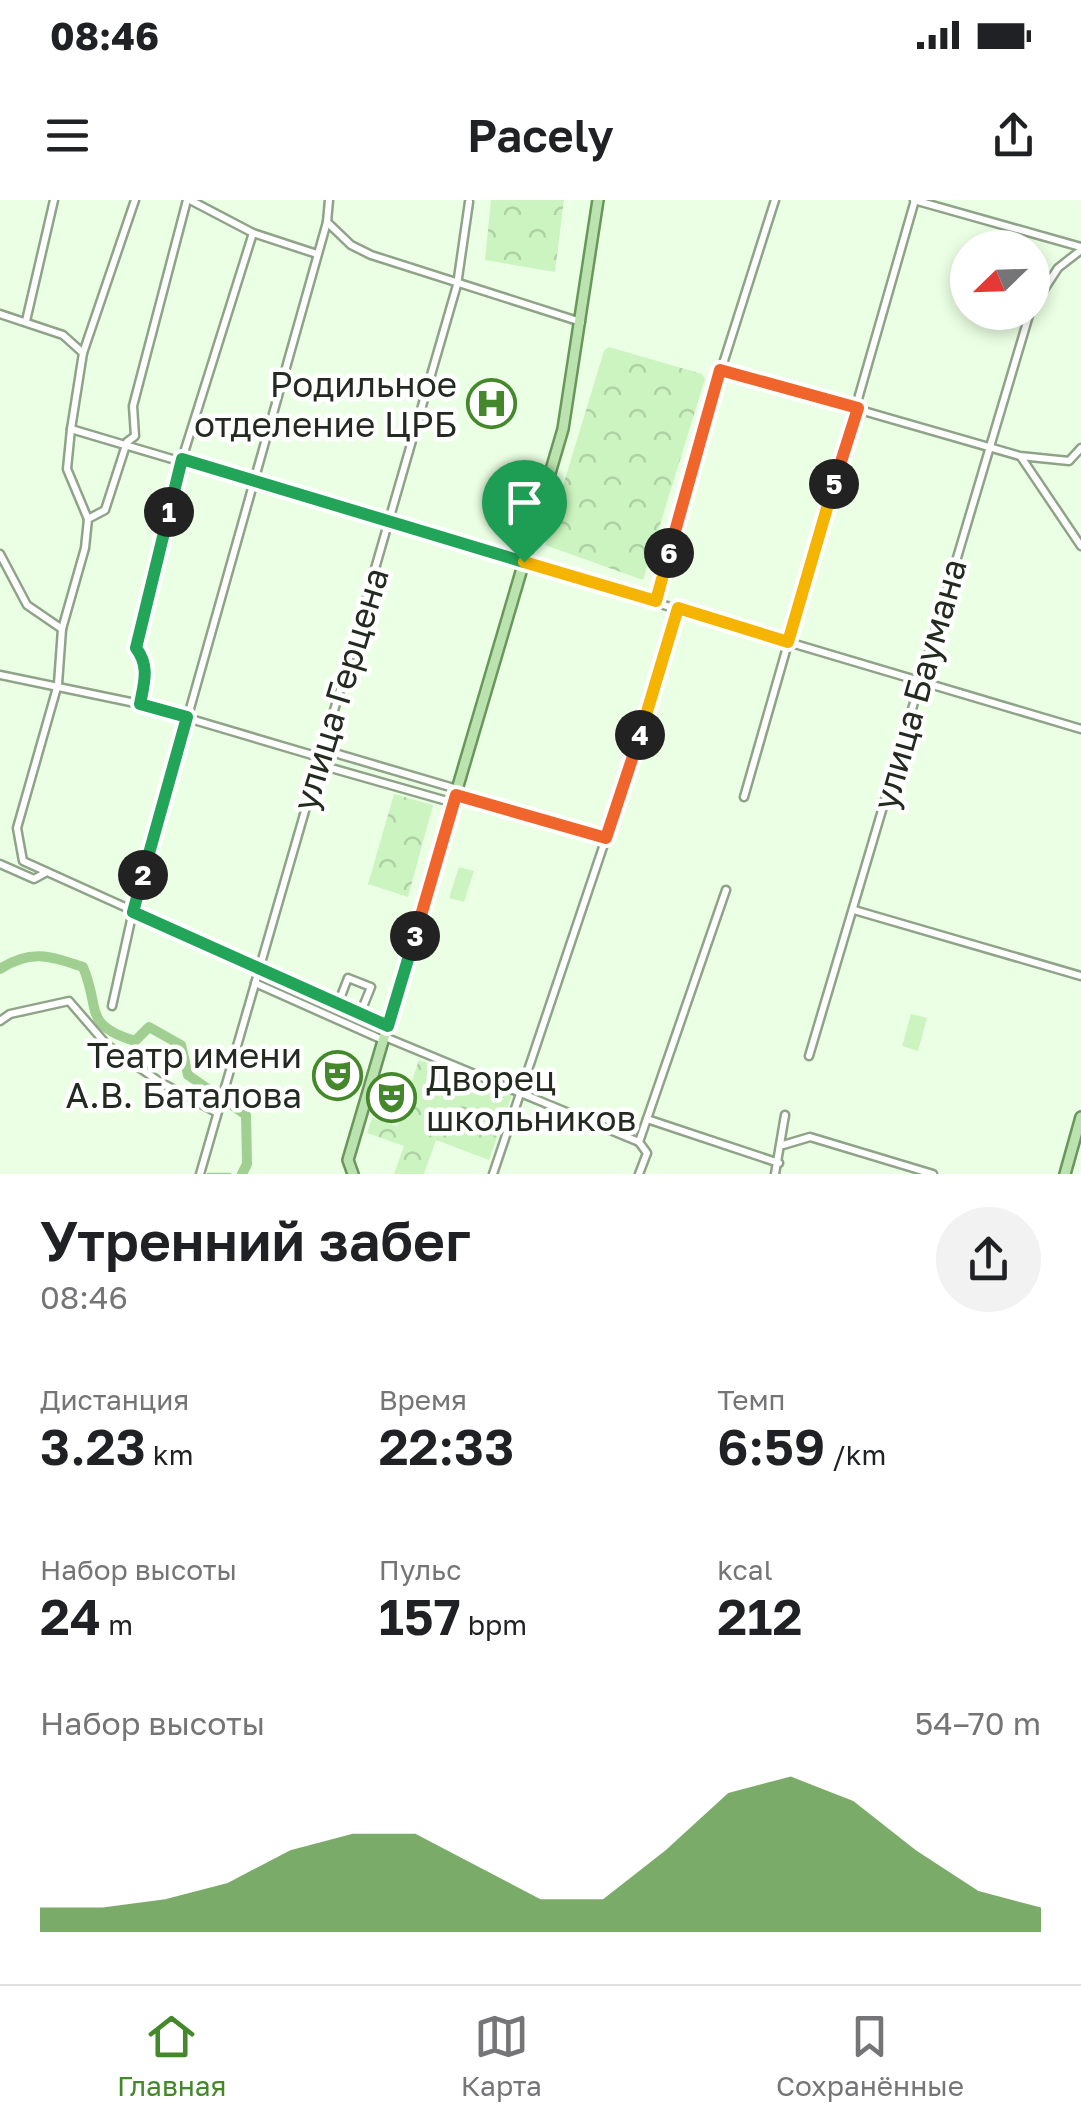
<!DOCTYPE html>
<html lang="ru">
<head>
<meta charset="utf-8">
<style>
  body { margin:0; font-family:"Golos Text",sans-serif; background:#f2f2f2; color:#202124; height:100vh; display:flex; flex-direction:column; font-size:38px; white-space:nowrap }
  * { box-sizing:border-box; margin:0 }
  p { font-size:32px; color:#757577 }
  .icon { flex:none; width:55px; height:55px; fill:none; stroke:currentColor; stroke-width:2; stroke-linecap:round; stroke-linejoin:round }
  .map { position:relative; height:974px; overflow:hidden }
  .drawer { display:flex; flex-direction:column; background:#fff; flex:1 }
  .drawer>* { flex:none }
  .needle { width:65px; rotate:247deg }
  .controls { position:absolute; left:950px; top:30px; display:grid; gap:20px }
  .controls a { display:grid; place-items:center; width:100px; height:100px; border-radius:50%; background:#fff; box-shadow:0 5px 15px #0003; font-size:50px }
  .pin { position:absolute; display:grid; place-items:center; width:85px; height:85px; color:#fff; margin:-102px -42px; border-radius:50% 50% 50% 0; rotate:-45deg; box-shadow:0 0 10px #0007 }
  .pin .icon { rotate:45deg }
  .km { position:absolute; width:50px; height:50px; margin:-25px; border-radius:50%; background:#222; color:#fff; font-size:28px; line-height:50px; text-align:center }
  .round { display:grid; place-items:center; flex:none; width:105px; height:105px; border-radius:52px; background:#f2f2f2 }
  .headline { display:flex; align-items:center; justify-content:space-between; height:170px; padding:0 40px }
  h1 { font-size:55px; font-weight:600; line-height:75px }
  .metrics { display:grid; grid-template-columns:repeat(3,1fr); gap:15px; height:170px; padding:10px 40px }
  .metrics div { display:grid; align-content:center }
  .metrics b { font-size:50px; font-weight:600 }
  .metrics small { font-size:28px; font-weight:400 }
  .metrics p { font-size:28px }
  .chart { height:280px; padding:20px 40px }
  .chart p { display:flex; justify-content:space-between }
  .chart svg { width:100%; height:180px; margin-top:10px; fill:#44882b; opacity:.7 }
  .status { display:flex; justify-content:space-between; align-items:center; height:70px; padding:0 50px; background:#fff; direction:ltr }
  .status svg { height:28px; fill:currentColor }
  header { display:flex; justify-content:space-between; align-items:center; height:130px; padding:0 40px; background:#fff; font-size:45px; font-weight:600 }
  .tabs { display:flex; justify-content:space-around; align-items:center; height:140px; border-top:2px solid #e0e0e0; background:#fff; font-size:28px; color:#757577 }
  .tabs a { display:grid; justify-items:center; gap:5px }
  .tabs .active { color:#44882b }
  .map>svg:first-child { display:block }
</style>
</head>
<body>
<div class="status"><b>08:46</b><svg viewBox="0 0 49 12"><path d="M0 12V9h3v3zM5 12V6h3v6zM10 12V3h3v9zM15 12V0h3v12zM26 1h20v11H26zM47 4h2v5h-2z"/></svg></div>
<header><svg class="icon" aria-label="menu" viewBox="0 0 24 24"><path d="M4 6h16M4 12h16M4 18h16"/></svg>Pacely<svg class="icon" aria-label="share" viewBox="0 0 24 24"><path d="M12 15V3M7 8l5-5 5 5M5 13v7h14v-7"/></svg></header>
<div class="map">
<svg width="1081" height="974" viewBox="0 0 1081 974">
  <defs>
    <pattern id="park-crowns" width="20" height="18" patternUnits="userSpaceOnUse" patternTransform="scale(2.5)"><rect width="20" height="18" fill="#ccf4c0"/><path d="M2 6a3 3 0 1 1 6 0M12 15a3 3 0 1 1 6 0" fill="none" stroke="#afd1a5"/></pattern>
  </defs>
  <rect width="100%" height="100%" fill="#eaffe3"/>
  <g fill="url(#park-crowns)">
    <polygon points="491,0 564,0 555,72 485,60"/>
    <polygon points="609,147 702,174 705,179 643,380 545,345 604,151"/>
    <polygon points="394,594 433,605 408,697 368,684"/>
    <polygon points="419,860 513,892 489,960 436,940 424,974 394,974 404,946 367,933 372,918 397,926"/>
  </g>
  <g fill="#ccf4c0">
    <polygon points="459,667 474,671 464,702 449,698"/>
    <polygon points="911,814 927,818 918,851 902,846"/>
  </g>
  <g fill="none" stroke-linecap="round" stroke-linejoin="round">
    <polyline stroke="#a1cf92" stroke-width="2.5" points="208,974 230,974"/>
    <path stroke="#a1cf92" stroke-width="10" d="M0,769C31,749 50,756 83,767C101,809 82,825 135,841L149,827L181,845L188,875L246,915L247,964L242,974"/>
    <defs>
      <g id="minor">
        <polyline points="187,0 133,206 135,236 127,242 105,310 88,319 85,348 62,429 58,484 17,628 23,661 388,826"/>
        <polyline points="190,0 253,33 317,54"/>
        <polyline points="914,0 1081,47"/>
        <polyline points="327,22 351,45 371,55 581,122"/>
        <polyline points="1032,108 1058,68 1081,50"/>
        <polyline points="0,114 63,135 83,153"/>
        <polyline points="26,121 54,0"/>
        <polyline points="721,170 1020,256 1069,261 1081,248"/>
        <polyline points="71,229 1081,529"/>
        <polyline points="1021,257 1081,346"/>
        <polyline points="88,319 67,269 71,229 83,153 135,0"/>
        <polyline points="0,354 27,405 62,429"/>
        <polyline points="656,401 721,170 775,0"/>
        <polyline points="0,475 140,504 319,557"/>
        <path d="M140,504C144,483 150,466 135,448L182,259L253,33"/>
        <polyline points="321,549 457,589"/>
        <polyline points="317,564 454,603"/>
        <polyline points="456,595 606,638"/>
        <polyline points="744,597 915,0"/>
        <polyline points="0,664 34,679 45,673"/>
        <polyline points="854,710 1081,776"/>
        <polyline points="255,783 383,840"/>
        <polyline points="338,804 348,778 371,787 360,814"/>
        <polyline points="112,806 133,711 327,22 329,0"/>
        <polyline points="0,821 10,814 69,801 107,845 160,882 216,912"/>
        <polyline points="385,837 639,942"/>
        <polyline points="809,856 1030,112"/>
        <polyline points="647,919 779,963"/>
        <polyline points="783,945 810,937 933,974"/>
        <polyline points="200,974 457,85 469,2"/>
        <polyline points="493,974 606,638 678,408"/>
        <polyline points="639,974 647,953 639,942 726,690"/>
        <polyline points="775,974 785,915"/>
      </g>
      <g id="major">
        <polyline points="353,974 348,960 563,229 598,0"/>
        <polyline points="1065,974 1081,917"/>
      </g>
    </defs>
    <use href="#minor" stroke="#8fa389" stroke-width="11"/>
    <use href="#major" stroke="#69965a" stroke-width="14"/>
    <use href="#minor" stroke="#fff" stroke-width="6"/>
    <use href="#major" stroke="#bbe3af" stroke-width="9"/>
  </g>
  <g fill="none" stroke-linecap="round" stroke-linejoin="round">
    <defs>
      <polyline id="split-1" points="169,312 182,259 524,362"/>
      <path id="split-2" d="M143,675L187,517L140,504C144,483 150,466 136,448L169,312"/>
      <polyline id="split-3" points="143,675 133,712 388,826 415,736"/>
      <polyline id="split-4" points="415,736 456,595 606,638 640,535"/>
      <polyline id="split-5" points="640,535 678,408 788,442 834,284"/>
      <polyline id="split-6" points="669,353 720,170 858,208 834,284"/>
      <polyline id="split-7" points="524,362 656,401 669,353"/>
    </defs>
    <use href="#split-1" stroke="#fff" stroke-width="20"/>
    <use href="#split-2" stroke="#fff" stroke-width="20"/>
    <use href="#split-3" stroke="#fff" stroke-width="20"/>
    <use href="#split-4" stroke="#fff" stroke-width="20"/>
    <use href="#split-5" stroke="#fff" stroke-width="20"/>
    <use href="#split-6" stroke="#fff" stroke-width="20"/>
    <use href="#split-7" stroke="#fff" stroke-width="20"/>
    <use href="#split-1" stroke="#22a559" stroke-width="12"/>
    <use href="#split-2" stroke="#22a559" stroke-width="12"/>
    <use href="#split-3" stroke="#22a559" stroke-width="12"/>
    <use href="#split-4" stroke="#f0652b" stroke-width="12"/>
    <use href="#split-5" stroke="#f5b400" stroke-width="12"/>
    <use href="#split-6" stroke="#f0652b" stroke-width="12"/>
    <use href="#split-7" stroke="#f5b400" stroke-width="12"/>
  </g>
  <defs>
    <symbol id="hospital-ring" viewBox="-11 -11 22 22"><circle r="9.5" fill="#fff" stroke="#44882b" stroke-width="1.5"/><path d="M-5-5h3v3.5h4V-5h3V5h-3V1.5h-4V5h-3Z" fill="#44882b"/></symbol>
    <symbol id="theatre-ring" viewBox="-11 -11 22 22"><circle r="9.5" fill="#fff" stroke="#44882b" stroke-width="1.5"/><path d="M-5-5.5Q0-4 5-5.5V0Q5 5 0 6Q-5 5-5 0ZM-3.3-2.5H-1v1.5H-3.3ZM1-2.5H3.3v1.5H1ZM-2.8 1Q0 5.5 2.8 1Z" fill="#44882b"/></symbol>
  </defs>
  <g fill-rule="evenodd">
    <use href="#hospital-ring" x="464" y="176" width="55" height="55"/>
    <use href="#theatre-ring" x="310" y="848" width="55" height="55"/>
    <use href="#theatre-ring" x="364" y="870" width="55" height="55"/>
  </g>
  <g text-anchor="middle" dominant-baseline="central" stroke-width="9" stroke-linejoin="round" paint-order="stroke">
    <g font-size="35" fill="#232b21" stroke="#fff" text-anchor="end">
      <text x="457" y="184">Родильное<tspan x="457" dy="40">отделение ЦРБ</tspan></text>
      <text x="302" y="855">Театр имени<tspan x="302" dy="40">А.В. Баталова</tspan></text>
      <text x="426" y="878" text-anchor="start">Дворец<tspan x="426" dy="40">школьников</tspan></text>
    </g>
    <g font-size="35" fill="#232b21" stroke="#fff">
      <text transform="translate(919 484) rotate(-74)">улица Баумана</text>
      <text transform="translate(340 489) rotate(-73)">улица Герцена</text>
    </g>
  </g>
</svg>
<div class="controls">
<a><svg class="needle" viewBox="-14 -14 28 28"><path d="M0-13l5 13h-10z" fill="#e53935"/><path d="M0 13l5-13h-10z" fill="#757577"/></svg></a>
</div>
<div class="pin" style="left:524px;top:362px;background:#1e9e55"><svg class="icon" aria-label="arrive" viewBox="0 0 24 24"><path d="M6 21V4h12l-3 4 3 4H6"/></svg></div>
<b class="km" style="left:169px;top:312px">1</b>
<b class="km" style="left:143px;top:675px">2</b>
<b class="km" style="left:415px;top:736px">3</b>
<b class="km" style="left:640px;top:535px">4</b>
<b class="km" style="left:834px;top:284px">5</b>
<b class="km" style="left:669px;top:353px">6</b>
</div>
<section class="drawer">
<div class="headline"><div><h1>Утренний забег</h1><p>08:46</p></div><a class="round"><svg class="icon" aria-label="share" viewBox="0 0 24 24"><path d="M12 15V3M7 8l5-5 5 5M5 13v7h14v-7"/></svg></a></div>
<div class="metrics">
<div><p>Дистанция</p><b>3.23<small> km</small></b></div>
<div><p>Время</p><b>22:33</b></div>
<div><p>Темп</p><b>6:59<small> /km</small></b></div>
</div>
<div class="metrics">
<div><p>Набор высоты</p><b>24<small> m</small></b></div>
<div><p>Пульс</p><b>157<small> bpm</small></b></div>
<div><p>kcal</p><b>212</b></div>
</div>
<div class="chart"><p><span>Набор высоты</span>54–70 m</p>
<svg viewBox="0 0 160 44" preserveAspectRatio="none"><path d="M0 44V38L10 38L20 36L30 32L40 24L50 20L60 20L70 28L80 36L90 36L100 24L110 10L120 6L130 12L140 24L150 34L160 38V44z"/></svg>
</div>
</section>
<nav class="tabs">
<a class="active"><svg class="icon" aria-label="home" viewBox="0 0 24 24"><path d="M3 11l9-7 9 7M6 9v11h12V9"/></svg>Главная</a>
<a><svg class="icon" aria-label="map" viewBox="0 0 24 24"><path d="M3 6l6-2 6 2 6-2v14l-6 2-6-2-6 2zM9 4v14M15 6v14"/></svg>Карта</a>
<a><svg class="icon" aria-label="saved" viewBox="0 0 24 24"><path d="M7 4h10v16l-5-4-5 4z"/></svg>Сохранённые</a>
</nav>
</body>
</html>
